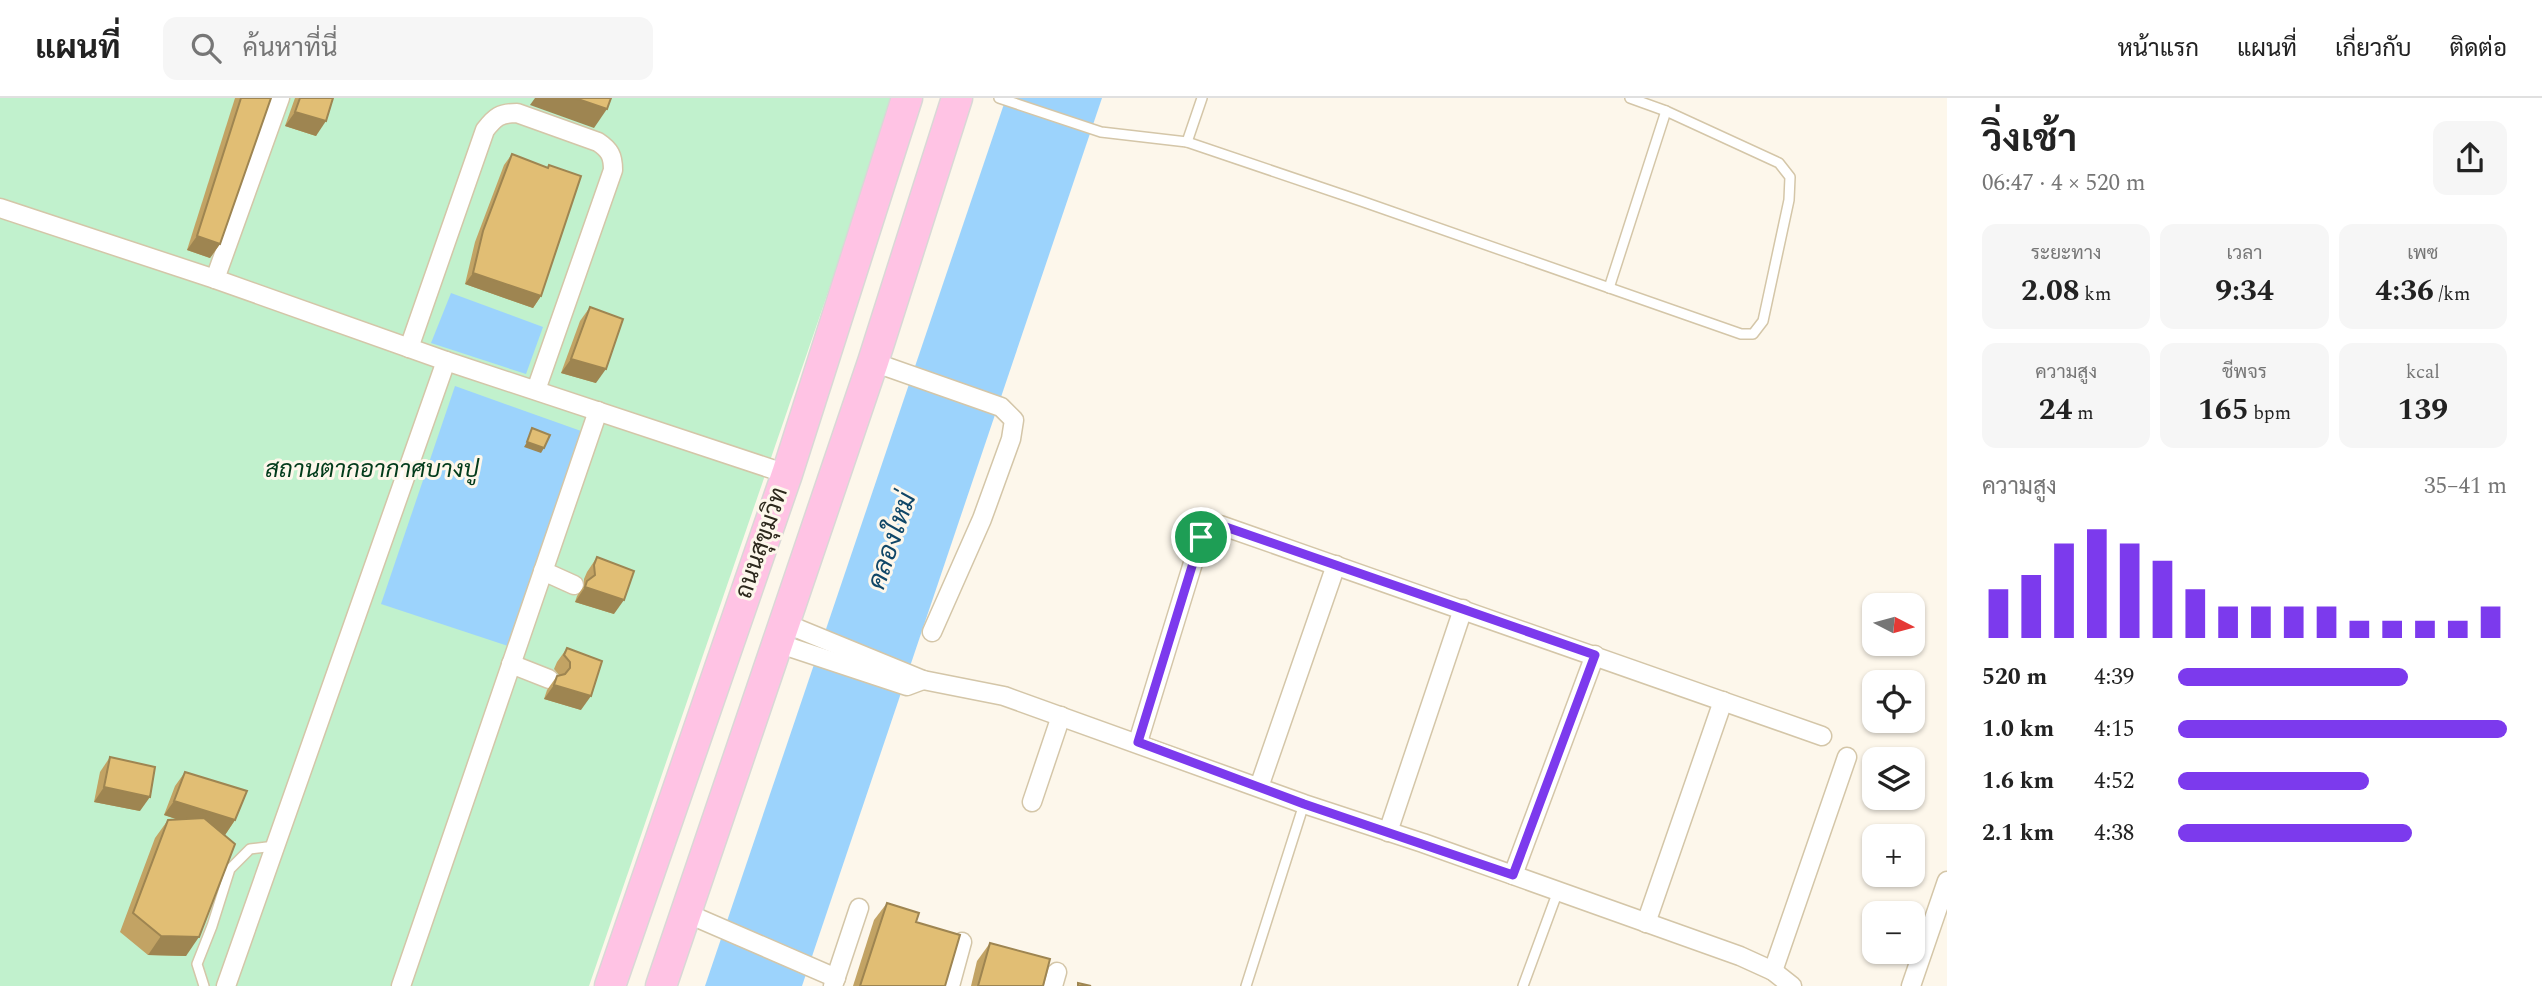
<!DOCTYPE html>
<html lang="th">
<head>
<meta charset="utf-8">
<style>
  body { margin:0; font-family:Spectral,Sarabun,serif; background:#f6f6f6; color:#222; height:100vh; display:flex; flex-direction:column; font-size:26px; white-space:nowrap }
  * { box-sizing:border-box; margin:0 }
  p { font-size:23px; color:#767676 }
  .icon { flex:none; width:38px; height:38px; fill:none; stroke:currentColor; stroke-width:2; stroke-linecap:round; stroke-linejoin:round }
  .map { position:relative; flex:1; overflow:hidden }
  .panel { display:flex; flex-direction:column; background:#fff; width:595px }
  .panel>* { flex:none }
  .needle { width:46px; rotate:96deg }
  .controls { position:absolute; left:1862px; top:495px; display:grid; gap:14px }
  .controls a { display:grid; place-items:center; width:63px; height:63px; border-radius:14px; background:#fff; box-shadow:0 2px 5px #0004; font-size:35px }
  .pin { position:absolute; display:grid; place-items:center; width:60px; height:60px; color:#fff; margin:-30px; border:4px solid #fff; border-radius:50%; box-shadow:0 2px 7px #0007 }
  .round { display:grid; place-items:center; flex:none; width:74px; height:74px; border-radius:14px; background:#f6f6f6 }
  .headline { display:flex; align-items:center; justify-content:space-between; height:119px; padding:0 35px }
  h1 { font-size:38px; font-weight:700; line-height:52px }
  .stats { display:grid; grid-template-columns:repeat(3,1fr); gap:10px; height:119px; padding:7px 35px }
  .stats div { display:grid; align-content:center; border-radius:14px; background:#f6f6f6; text-align:center }
  .stats b { font-size:30px; font-weight:700 }
  .stats small { font-size:19px; font-weight:400 }
  .stats p { font-size:19px }
  .chart { height:196px; padding:14px 35px }
  .chart p { display:flex; justify-content:space-between }
  .chart svg { width:100%; height:126px; margin-top:7px; stroke:#7c3aed; stroke-width:6 }
  ul { padding:0 35px; list-style:none; font-size:23px }
  li { display:grid; grid-template-columns:112px 84px 1fr; align-items:center; height:52px }
  li i { height:18px; border-radius:9px; background:#7c3aed }
  header { display:flex; align-items:center; gap:42px; box-sizing:border-box; height:98px; padding:0 35px; background:#fff; border-bottom:2px solid #e0e0e0 }
  header strong { font-size:33px }
  nav { display:flex; gap:38px; margin-inline-start:auto; font-size:24px }
  .search { width:490px; height:63px; background:#f6f6f6; display:flex; align-items:center; gap:18px; box-sizing:border-box; padding:0 24px; border-radius:14px; color:#767676; font-size:26px }
  main { display:flex; flex:1; min-height:0 }
  .map>svg:first-child { display:block }
</style>
</head>
<body>
<header>
<strong>แผนที่</strong>
<div class="search"><svg class="icon" aria-label="search" viewBox="0 0 24 24"><circle cx="10" cy="10" r="6"/><path d="M15 15l6 6"/></svg>ค้นหาที่นี่</div>
<nav><a>หน้าแรก</a><a>แผนที่</a><a>เกี่ยวกับ</a><a>ติดต่อ</a></nav>
</header>
<main>
<div class="map">
<svg width="1947" height="888" viewBox="0 0 1947 888">
  <rect width="100%" height="100%" fill="#fdf7eb"/>
  <polygon fill="#c1f1cd" points="0,0 895,0 589,888 0,888"/>
  <g fill="#9cd3fc">
    <polygon points="1006,0 1102,0 802,888 705,888"/>
    <polygon points="451,195 543,229 526,276 431,245"/>
    <polygon points="455,288 581,333 508,548 381,506"/>
  </g>
  <g fill="none" stroke-linecap="round" stroke-linejoin="round">
    <defs>
      <g id="service">
        <polyline points="999,0 1101,34 1187,44 1361,103 1741,236 1753,236 1763,223 1789,102 1790,79 1779,65 1666,13 1630,0"/>
        <polyline points="1187,44 1202,0"/>
        <polyline points="1609,190 1666,13"/>
        <polyline points="204,888 197,866 212,828 230,771 250,751 275,748"/>
        <polyline points="1246,888 1304,706"/>
        <polyline points="1523,888 1558,793"/>
      </g>
      <g id="minor">
        <polyline points="0,110 215,181 446,263 787,376"/>
        <polyline points="215,181 280,0"/>
        <path d="M409,250L485,32C495,19 500,15 517,15L598,44C610,52 613,58 613,72L536,292"/>
        <polyline points="873,264 1001,309 1014,322 1011,341 982,421 932,534"/>
        <polyline points="543,473 574,487"/>
        <polyline points="784,525 923,582 1004,598 1304,706 1423,745 1740,858 1773,873 1792,888"/>
        <polyline points="777,545 907,588 923,582"/>
        <polyline points="511,566 549,581"/>
        <polyline points="1138,644 1201,439 1207,430 1220,427 1822,638"/>
        <polyline points="1259,689 1336,467"/>
        <polyline points="1032,704 1061,618"/>
        <polyline points="1388,734 1463,511"/>
        <polyline points="1513,777 1595,557"/>
        <polyline points="686,815 836,880"/>
        <polyline points="1646,825 1723,603"/>
        <polyline points="1773,873 1847,659"/>
        <polyline points="226,888 446,263"/>
        <polyline points="401,888 598,313"/>
        <polyline points="833,888 859,810"/>
        <polyline points="950,888 962,844"/>
        <polyline points="1053,888 1057,874"/>
        <polyline points="1911,888 1947,783"/>
      </g>
      <g id="trunk">
        <polyline points="610,888 787,376 907,0"/>
        <polyline points="661,888 873,264 957,0"/>
      </g>
    </defs>
    <use href="#service" stroke="#d4c6a8" stroke-width="12"/>
    <use href="#minor" stroke="#d4c6a8" stroke-width="21"/>
    <use href="#trunk" stroke="#d9d8d6" stroke-width="33"/>
    <use href="#service" stroke="#fff" stroke-width="9"/>
    <use href="#minor" stroke="#fff" stroke-width="18"/>
    <use href="#trunk" stroke="#ffc3e4" stroke-width="30"/>
  </g>
  <g fill="#c2a364">
    <polygon points="235,0 271,0 220,146 210,160 187,152"/>
    <polygon points="295,0 333,0 316,38 285,28"/>
    <polygon points="512,56 547,70 549,67 541,198 533,210 465,186 475,144 504,67"/>
    <polygon points="590,209 596,285 561,275 580,223"/>
    <polygon points="597,459 614,516 575,504 577,498 584,488 584,481 587,474"/>
    <polygon points="567,550 581,612 544,601 547,592 557,578 559,577 554,571 557,564"/>
    <polygon points="110,659 140,713 94,704 100,674"/>
    <polygon points="185,674 235,722 225,737 223,736 186,858 148,857 120,834 155,740 168,722 176,721 164,717 175,688"/>
    <polygon points="887,805 916,824 945,888 853,888 874,822"/>
    <polygon points="990,845 1043,888 971,888 977,863"/>
  </g>
  <g fill="#9e8551">
    <polygon points="535,0 575,0 607,11 594,30 530,7"/>
    <polygon points="295,14 326,23 316,38 285,28"/>
    <polygon points="197,138 220,146 210,160 187,152"/>
    <polygon points="473,175 541,198 533,210 465,186"/>
    <polygon points="571,261 606,271 596,285 561,275"/>
    <polygon points="527,344 544,350 541,355 524,349"/>
    <polygon points="585,489 624,502 614,516 575,504"/>
    <polygon points="554,587 591,598 581,612 544,601"/>
    <polygon points="104,689 150,699 140,713 94,704"/>
    <polygon points="174,703 235,722 225,737 164,717"/>
    <polygon points="161,838 199,839 186,858 148,857"/>
  </g>
  <g fill="#e1be74" stroke="#9e8551" stroke-width="2">
    <polygon points="241,0 271,0 220,146 197,138"/>
    <polygon points="300,0 333,0 326,23 295,14"/>
    <polygon points="575,0 611,0 607,11"/>
    <polygon points="512,56 548,70 549,67 581,78 541,198 473,175 483,133"/>
    <polygon points="590,209 623,221 606,271 571,261"/>
    <polygon points="532,330 550,337 544,350 527,344"/>
    <polygon points="597,459 634,473 624,502 585,489 587,483 595,477 594,467"/>
    <polygon points="567,550 602,563 591,598 554,587 557,578 565,576 570,570 570,564 564,557"/>
    <polygon points="110,659 155,669 150,699 104,689"/>
    <polygon points="185,674 247,693 235,722 174,703"/>
    <polygon points="204,720 235,746 199,839 161,838 133,815 168,722"/>
    <polygon points="887,805 919,815 916,824 960,837 945,888 860,888"/>
    <polygon points="990,845 1050,861 1043,888 978,888"/>
    <polygon points="1078,885 1091,888 1078,888"/>
  </g>
  <g fill="none" stroke-linecap="round" stroke-linejoin="round">
    <defs>
      <polygon id="route" points="1220,427 1595,557 1513,777 1304,706 1138,644 1201,439 1207,430"/>
    </defs>
    <use href="#route" stroke="#fff" stroke-width="14"/>
    <use href="#route" stroke="#7c3aed" stroke-width="9"/>
  </g>
  <g text-anchor="middle" dominant-baseline="central" stroke-width="6" stroke-linejoin="round" paint-order="stroke">
    <g font-size="24" font-style="italic" fill="#023b1b" stroke="#fdf7eb">
      <text x="372" y="372">สถานตากอากาศบางปู</text>
    </g>
    <g font-size="24" fill="#2d281c" stroke="#fdf7eb">
      <text transform="translate(762 445) rotate(-71)">ถนนสุขุมวิท</text>
    </g>
    <g font-size="26" font-style="italic" fill="#0f4667" stroke="#fdf7eb">
      <text transform="translate(892 443) rotate(-71)">คลองใหม่</text>
    </g>
  </g>
</svg>
<div class="controls">
<a><svg class="needle" viewBox="-14 -14 28 28"><path d="M0-13l5 13h-10z" fill="#e53935"/><path d="M0 13l5-13h-10z" fill="#767676"/></svg></a>
<a><svg class="icon" aria-label="locate" viewBox="0 0 24 24"><circle cx="12" cy="12" r="6"/><path d="M12 2v4M12 18v4M2 12h4M18 12h4"/></svg></a>
<a><svg class="icon" aria-label="layers" viewBox="0 0 24 24"><path d="M12 4l9 5-9 5-9-5zM3 14l9 5 9-5"/></svg></a>
<a>+</a>
<a>−</a>
</div>
<div class="pin" style="left:1201px;top:439px;background:#1e9e55"><svg class="icon" aria-label="arrive" viewBox="0 0 24 24"><path d="M6 21V4h12l-3 4 3 4H6"/></svg></div>
</div>
<section class="panel">
<div class="headline"><div><h1>วิ่งเช้า</h1><p>06:47 · 4 × 520 m</p></div><a class="round"><svg class="icon" aria-label="share" viewBox="0 0 24 24"><path d="M12 15V3M7 8l5-5 5 5M5 13v7h14v-7"/></svg></a></div>
<div class="stats">
<div><p>ระยะทาง</p><b>2.08<small> km</small></b></div>
<div><p>เวลา</p><b>9:34</b></div>
<div><p>เพซ</p><b>4:36<small> /km</small></b></div>
</div>
<div class="stats">
<div><p>ความสูง</p><b>24<small> m</small></b></div>
<div><p>ชีพจร</p><b>165<small> bpm</small></b></div>
<div><p>kcal</p><b>139</b></div>
</div>
<div class="chart"><p><span>ความสูง</span>35–41 m</p>
<svg viewBox="0 0 160 44" preserveAspectRatio="none"><path d="M5 44V27M15 44V22M25 44V11M35 44V6M45 44V11M55 44V17M65 44V27M75 44V33M85 44V33M95 44V33M105 44V33M115 44V38M125 44V38M135 44V38M145 44V38M155 44V33"/></svg>
</div>
<ul>
<li><b>520 m</b>4:39<i style="width:70%"></i></li>
<li><b>1.0 km</b>4:15<i style="width:100%"></i></li>
<li><b>1.6 km</b>4:52<i style="width:58%"></i></li>
<li><b>2.1 km</b>4:38<i style="width:71%"></i></li>
</ul>
</section>
</main>
</body>
</html>
